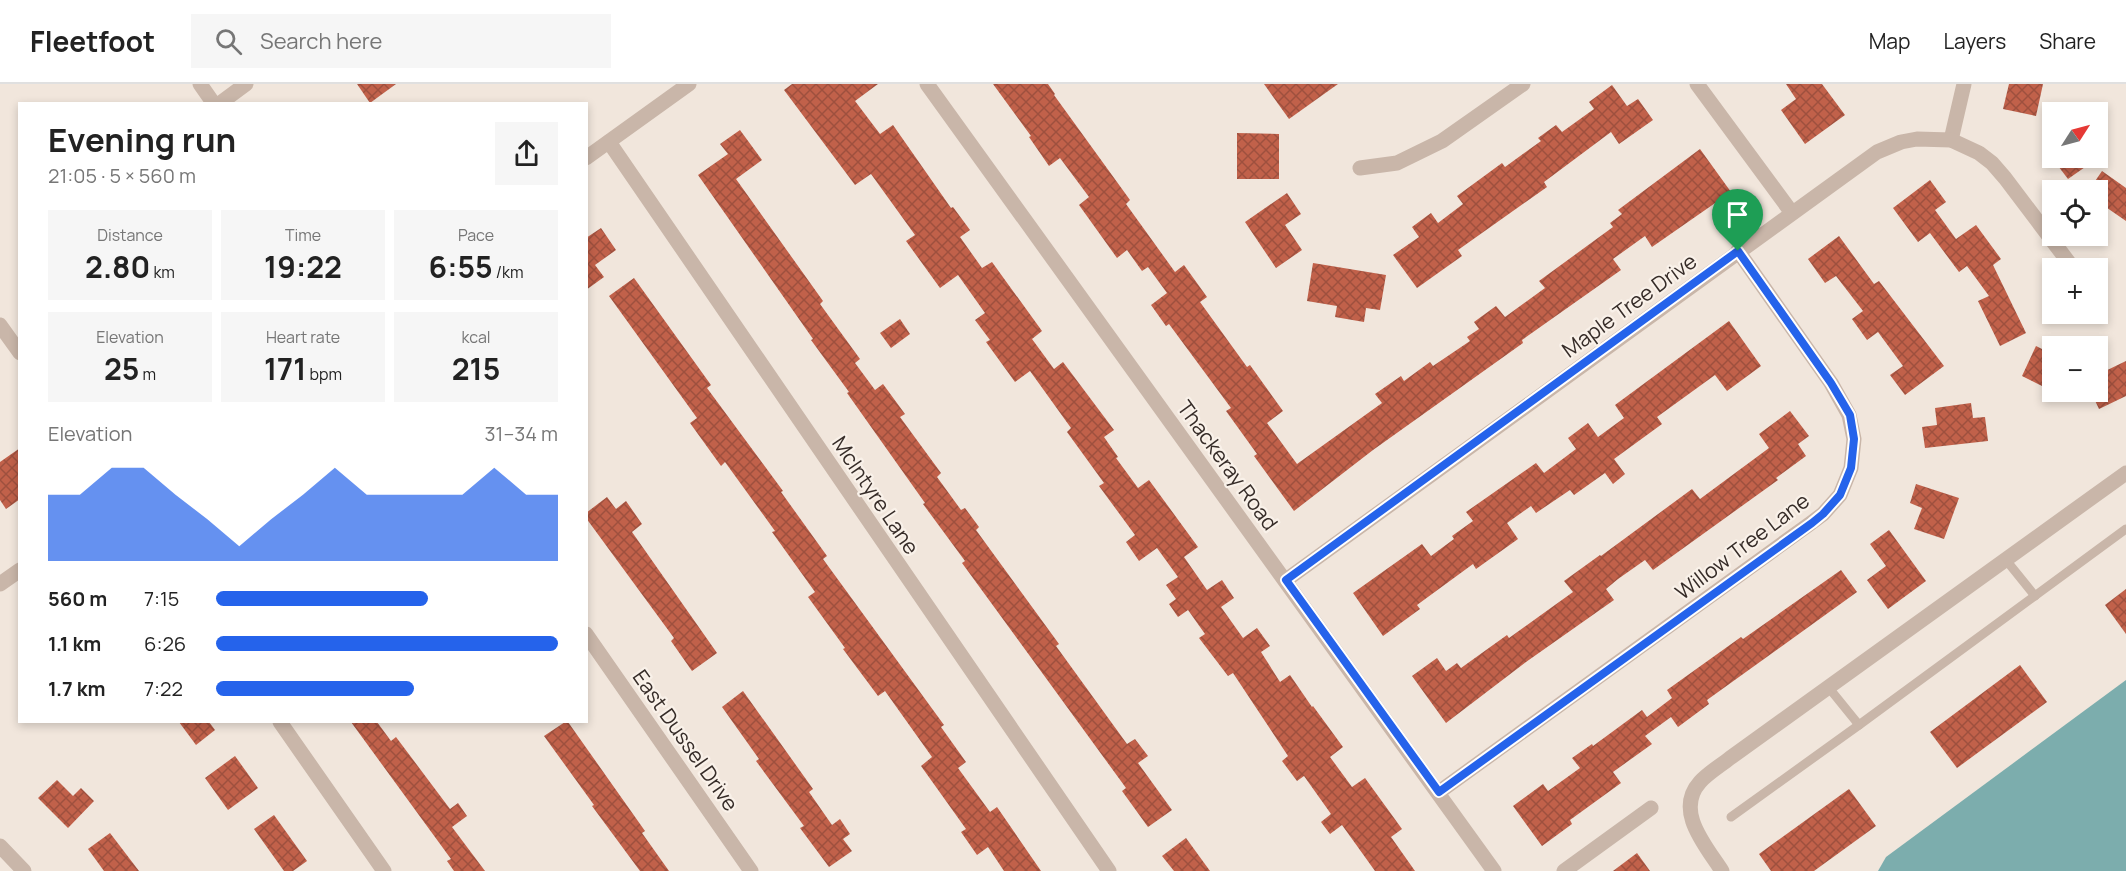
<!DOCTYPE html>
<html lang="en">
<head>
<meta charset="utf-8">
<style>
  body { margin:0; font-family:Manrope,sans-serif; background:#f6f6f6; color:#222; height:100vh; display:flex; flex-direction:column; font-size:22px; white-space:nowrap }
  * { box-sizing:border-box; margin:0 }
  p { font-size:20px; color:#767676 }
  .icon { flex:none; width:33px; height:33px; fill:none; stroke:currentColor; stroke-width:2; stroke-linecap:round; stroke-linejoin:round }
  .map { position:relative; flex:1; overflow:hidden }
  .side { position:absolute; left:18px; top:18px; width:570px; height:621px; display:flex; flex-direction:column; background:#fff; border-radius:0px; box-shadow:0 3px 9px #0003 }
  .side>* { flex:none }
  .needle { width:39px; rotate:54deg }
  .controls { position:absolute; left:2042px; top:18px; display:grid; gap:12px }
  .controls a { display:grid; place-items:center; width:66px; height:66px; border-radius:0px; background:#fff; box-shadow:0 3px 9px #0003; font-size:30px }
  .pin { position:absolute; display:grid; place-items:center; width:51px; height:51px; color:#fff; margin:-62px -26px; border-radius:50% 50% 50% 0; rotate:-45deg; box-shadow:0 0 6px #0007 }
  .pin .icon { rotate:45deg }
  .round { display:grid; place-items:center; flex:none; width:63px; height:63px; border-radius:0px; background:#f6f6f6 }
  .head { display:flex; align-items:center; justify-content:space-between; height:102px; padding:0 30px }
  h1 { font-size:33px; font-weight:700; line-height:45px }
  .stats { display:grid; grid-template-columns:repeat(3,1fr); gap:9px; height:102px; padding:6px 30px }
  .stats div { display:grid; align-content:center; border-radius:0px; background:#f6f6f6; text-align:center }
  .stats b { font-size:30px; font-weight:700 }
  .stats small { font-size:16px; font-weight:400 }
  .stats p { font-size:16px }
  .chart { height:168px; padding:12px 30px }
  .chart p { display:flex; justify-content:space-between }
  .chart svg { width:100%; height:108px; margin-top:6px; fill:#2563eb; opacity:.7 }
  ul { padding:0 30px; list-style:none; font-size:20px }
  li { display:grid; grid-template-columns:96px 72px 1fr; align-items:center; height:45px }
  li i { height:15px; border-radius:8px; background:#2563eb }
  header { display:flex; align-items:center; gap:36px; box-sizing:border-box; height:84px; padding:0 30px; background:#fff; border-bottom:2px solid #e0e0e0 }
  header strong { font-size:28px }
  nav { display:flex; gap:33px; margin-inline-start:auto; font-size:21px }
  .search { width:420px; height:54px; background:#f6f6f6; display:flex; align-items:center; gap:15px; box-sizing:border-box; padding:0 21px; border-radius:0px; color:#767676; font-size:22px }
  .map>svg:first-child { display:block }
</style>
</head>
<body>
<header>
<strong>Fleetfoot</strong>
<div class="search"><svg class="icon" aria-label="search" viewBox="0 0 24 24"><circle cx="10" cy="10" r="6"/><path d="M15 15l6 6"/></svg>Search here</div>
<nav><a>Map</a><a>Layers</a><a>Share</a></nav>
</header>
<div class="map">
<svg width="2126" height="787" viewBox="0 0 2126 787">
  <defs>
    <pattern id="building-cross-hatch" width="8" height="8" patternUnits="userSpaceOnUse" patternTransform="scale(1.5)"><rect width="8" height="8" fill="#c1614a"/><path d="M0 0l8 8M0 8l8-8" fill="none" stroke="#9e503e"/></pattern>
  </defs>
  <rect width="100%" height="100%" fill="#f1e6dc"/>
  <polygon fill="#7cadad" points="2126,596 2126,787 1878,787 1886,773"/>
  <g fill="url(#building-cross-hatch)">
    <polygon points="357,0 396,0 370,19"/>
    <polygon points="792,0 878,0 855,17 880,50 893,41 951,124 953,123 970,146 960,153 982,184 992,178 1042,247 1032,255 1054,285 1063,278 1114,346 1104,353 1118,373 1116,374 1138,404 1149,396 1198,463 1184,473 1207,506 1222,496 1234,514 1221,523 1243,554 1257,544 1270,562 1261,568 1280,598 1290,591 1312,623 1313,622 1343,663 1330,673 1352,703 1365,694 1402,745 1391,753 1415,787 1375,787 1342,741 1330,750 1321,738 1331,730 1304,692 1297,697 1282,677 1288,672 1233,589 1228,592 1199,554 1205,550 1188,526 1178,533 1169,520 1176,515 1166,501 1178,493 1157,464 1139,477 1126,458 1135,451 1099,402 1104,399 1067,348 1071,344 1030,287 1015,298 986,258 990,256 975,236 985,229 958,191 940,204 906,157 915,151 871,90 855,101 784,6"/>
    <polygon points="993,0 1048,0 1055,10 1054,11 1130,116 1126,120 1175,188 1184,181 1207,213 1200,218 1247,283 1250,281 1283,327 1267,339 1297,380 1382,319 1375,310 1401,292 1404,297 1430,278 1433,282 1470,257 1467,253 1479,245 1474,238 1496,222 1505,233 1545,204 1539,197 1613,143 1610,139 1622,130 1618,126 1700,65 1731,108 1652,163 1645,152 1613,175 1621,186 1522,256 1523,259 1373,366 1294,427 1254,372 1257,370 1226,327 1231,324 1169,240 1166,242 1151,221 1167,209 1148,183 1142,187 1127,166 1117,174 1079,121 1089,113 1060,74 1049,82 1029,53 1031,52"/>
    <polygon points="1264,0 1338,0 1289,35"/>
    <polygon points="1786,0 1822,0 1845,31 1805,60 1781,26 1796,15"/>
    <polygon points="2009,0 2043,0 2036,32 2003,25"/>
    <polygon points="1612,1 1627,22 1638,15 1653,36 1619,60 1611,48 1544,98 1547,103 1458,166 1462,172 1417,204 1393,171 1419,153 1412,143 1431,129 1438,139 1463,120 1457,112 1502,79 1505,83 1541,57 1538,54 1556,41 1562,48 1594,25 1589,18"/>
    <polygon points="740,46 762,76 736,95 823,217 820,220 860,275 855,279 875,306 883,300 905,330 900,333 941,389 937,393 961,426 965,424 979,443 976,446 1059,560 1056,562 1127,660 1135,655 1148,672 1138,679 1172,726 1148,743 1122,707 1126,704 962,479 965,477 923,420 925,419 847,309 849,308 811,256 813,255 698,91 728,70 720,60"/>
    <polygon points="1237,49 1279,50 1279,95 1237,95"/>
    <polygon points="2052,74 2098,74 2068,95"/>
    <polygon points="2102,87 2126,104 2126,137 2097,117 2097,106 2089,106"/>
    <polygon points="1930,96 1946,118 1935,126 1956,155 1976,141 2001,175 1993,181 2026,249 2000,262 1978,217 1989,212 1967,182 1959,188 1930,149 1918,158 1893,124"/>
    <polygon points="1287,109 1301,130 1285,141 1302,166 1276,184 1245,138"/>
    <polygon points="601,144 616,166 595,181 604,193 586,206 586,154"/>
    <polygon points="1839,152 1874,200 1879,197 1944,282 1905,311 1890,291 1903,282 1878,248 1867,256 1852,235 1863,227 1836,192 1825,199 1808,175"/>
    <polygon points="1313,179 1386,191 1380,226 1366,224 1364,238 1335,233 1337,222 1307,217"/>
    <polygon points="634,194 711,301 707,304 783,407 781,408 827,472 823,475 944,641 941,643 966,678 958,684 990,728 997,723 1041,787 1004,787 988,763 977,771 961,748 966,745 921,682 932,673 885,607 878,612 843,565 845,564 808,513 815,508 772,448 775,447 725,378 721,382 690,339 697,334 609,212"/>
    <polygon points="900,235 910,250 891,264 880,249"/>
    <polygon points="1729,237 1761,282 1727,307 1715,291 1657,333 1662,340 1614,375 1625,390 1613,400 1605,389 1574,411 1570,406 1536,429 1531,422 1507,439 1518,455 1476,485 1473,480 1417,521 1420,525 1383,552 1353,509 1422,460 1431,472 1454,455 1452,452 1473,437 1466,428 1536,379 1544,389 1576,365 1568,354 1588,339 1598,353 1624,334 1615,321"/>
    <polygon points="2036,262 2052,270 2052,307 2022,292"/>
    <polygon points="2126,277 2126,312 2099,325 2091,308 2097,308 2097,291"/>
    <polygon points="1971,319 1973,334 1985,333 1988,357 1925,364 1922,343 1937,341 1935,324"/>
    <polygon points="1790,327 1809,352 1798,360 1806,372 1776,394 1778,396 1653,486 1645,476 1618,495 1606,505 1614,516 1526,578 1446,639 1412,592 1437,574 1446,587 1457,579 1461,584 1507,551 1509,554 1573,508 1564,497 1600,471 1601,472 1692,405 1700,415 1769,364 1759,350"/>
    <polygon points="20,364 20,415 6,425 0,416 0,378"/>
    <polygon points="1916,400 1959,414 1944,455 1914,445 1922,424 1910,419"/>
    <polygon points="607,413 616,425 626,417 642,440 632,448 717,569 692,587 671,557 674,554 586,434 586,429"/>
    <polygon points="1889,446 1926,497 1888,525 1867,496 1886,482 1870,460"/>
    <polygon points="1841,486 1857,508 1707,616 1709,620 1678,643 1671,633 1645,652 1652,660 1613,688 1621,699 1570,736 1572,740 1542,762 1513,722 1543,700 1548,707 1580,684 1572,674 1592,660 1593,662 1642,626 1647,633 1672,614 1667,606 1741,553 1743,555"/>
    <polygon points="2126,505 2126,550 2105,521"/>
    <polygon points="2020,581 2047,618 1957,684 1930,648"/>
    <polygon points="743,607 813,705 809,708 832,741 840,735 850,750 843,755 852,767 829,783 800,744 804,742 756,677 759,675 722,623"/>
    <polygon points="179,638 209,638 215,646 196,661"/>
    <polygon points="351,638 377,638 391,657 396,653 450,725 458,719 467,732 452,743 485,787 454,787 447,777 451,775"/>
    <polygon points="565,638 568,638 645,747 642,749 669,787 640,787 592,722 594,721 544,652"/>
    <polygon points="235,672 258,704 228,726 205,694"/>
    <polygon points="57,696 73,712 81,704 94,717 68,744 38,714"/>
    <polygon points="1849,705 1876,742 1814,787 1771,787 1759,770"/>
    <polygon points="274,731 307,777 293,787 284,787 254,745"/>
    <polygon points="110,749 139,787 104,787 88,765"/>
    <polygon points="1186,754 1210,787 1174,787 1162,772"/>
    <polygon points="1637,769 1650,787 1613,787"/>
  </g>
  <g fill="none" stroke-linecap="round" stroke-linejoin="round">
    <g stroke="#c9b6a9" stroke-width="9">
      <polyline points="2006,476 2035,512"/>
      <polyline points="1829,604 1859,641 2126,445"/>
      <polyline points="1731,733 1859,641"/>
    </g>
    <g stroke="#c9b6a9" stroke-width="15">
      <polyline points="927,0 1494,787"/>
      <polyline points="1697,0 1792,129"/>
      <polyline points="219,20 246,0"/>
      <polyline points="1951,56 1964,0"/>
      <polyline points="609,58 1109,787"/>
      <polyline points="1360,84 1397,79 1442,57 1523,0"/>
      <polyline points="0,241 20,269"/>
      <polyline points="1286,496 1877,68 1901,58 1917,55 1951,56 1979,69 1992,79 2005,94 2073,184"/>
      <polyline points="280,638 384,787"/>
      <polyline points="1439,708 1811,439 1823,430 1840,411 1851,384 1854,355 1849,331 1831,299 1738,167"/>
      <polyline points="0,762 24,787"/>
      <polyline points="1564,787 1651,724"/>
      <path d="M1722,787C1706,762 1674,727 1700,698C1708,689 1720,682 1730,674L2126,389"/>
    </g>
    <g stroke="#c9b6a9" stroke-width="15">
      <polyline points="200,0 214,20"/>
      <polyline points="586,74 689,0"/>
      <polyline points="0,500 20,486"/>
      <polyline points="586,550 751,787"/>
    </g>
  </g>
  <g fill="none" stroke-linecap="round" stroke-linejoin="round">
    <defs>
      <polygon id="route" points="1738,167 1831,299 1850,331 1854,355 1851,384 1840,411 1823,430 1812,439 1439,708 1286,496"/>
    </defs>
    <use href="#route" stroke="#fff" stroke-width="12"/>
    <use href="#route" stroke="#2563eb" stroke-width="8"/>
  </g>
  <g text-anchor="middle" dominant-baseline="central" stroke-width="4.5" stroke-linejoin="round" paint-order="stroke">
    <g font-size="21" fill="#362c28" stroke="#f9f1e9">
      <text transform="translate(1629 221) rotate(-36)">Maple Tree Drive</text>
      <text transform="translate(1228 381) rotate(54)">Thackeray Road</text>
      <text transform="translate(876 411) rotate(56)">McIntyre Lane</text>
      <text transform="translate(1742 462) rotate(-37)">Willow Tree Lane</text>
      <text transform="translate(686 656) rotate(55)">East Dussel Drive</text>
    </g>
  </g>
</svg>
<div class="controls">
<a><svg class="needle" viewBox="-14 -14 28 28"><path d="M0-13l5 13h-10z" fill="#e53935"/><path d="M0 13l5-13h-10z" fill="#767676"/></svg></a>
<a><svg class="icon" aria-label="locate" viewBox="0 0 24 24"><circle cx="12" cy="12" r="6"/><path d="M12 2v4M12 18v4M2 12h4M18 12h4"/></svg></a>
<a>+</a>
<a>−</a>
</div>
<div class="pin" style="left:1738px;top:167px;background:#1e9e55"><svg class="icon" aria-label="arrive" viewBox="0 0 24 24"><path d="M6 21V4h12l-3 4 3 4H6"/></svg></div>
<section class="side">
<div class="head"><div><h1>Evening run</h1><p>21:05 · 5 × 560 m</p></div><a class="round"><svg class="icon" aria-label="share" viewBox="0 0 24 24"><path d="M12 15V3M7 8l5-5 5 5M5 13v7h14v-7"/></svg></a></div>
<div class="stats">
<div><p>Distance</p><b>2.80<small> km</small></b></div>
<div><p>Time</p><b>19:22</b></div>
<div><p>Pace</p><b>6:55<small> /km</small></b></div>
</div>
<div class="stats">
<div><p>Elevation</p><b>25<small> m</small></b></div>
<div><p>Heart rate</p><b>171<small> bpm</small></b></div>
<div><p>kcal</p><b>215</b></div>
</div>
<div class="chart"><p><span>Elevation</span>31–34 m</p>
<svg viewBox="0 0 160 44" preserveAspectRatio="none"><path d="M0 44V17L10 17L20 6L30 6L40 17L50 27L60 38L70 27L80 17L90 6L100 17L110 17L120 17L130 17L140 6L150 17L160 17V44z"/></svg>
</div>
<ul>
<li><b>560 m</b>7:15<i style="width:62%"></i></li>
<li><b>1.1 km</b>6:26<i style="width:100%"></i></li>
<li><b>1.7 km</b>7:22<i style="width:58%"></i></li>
</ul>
</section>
</div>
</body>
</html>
